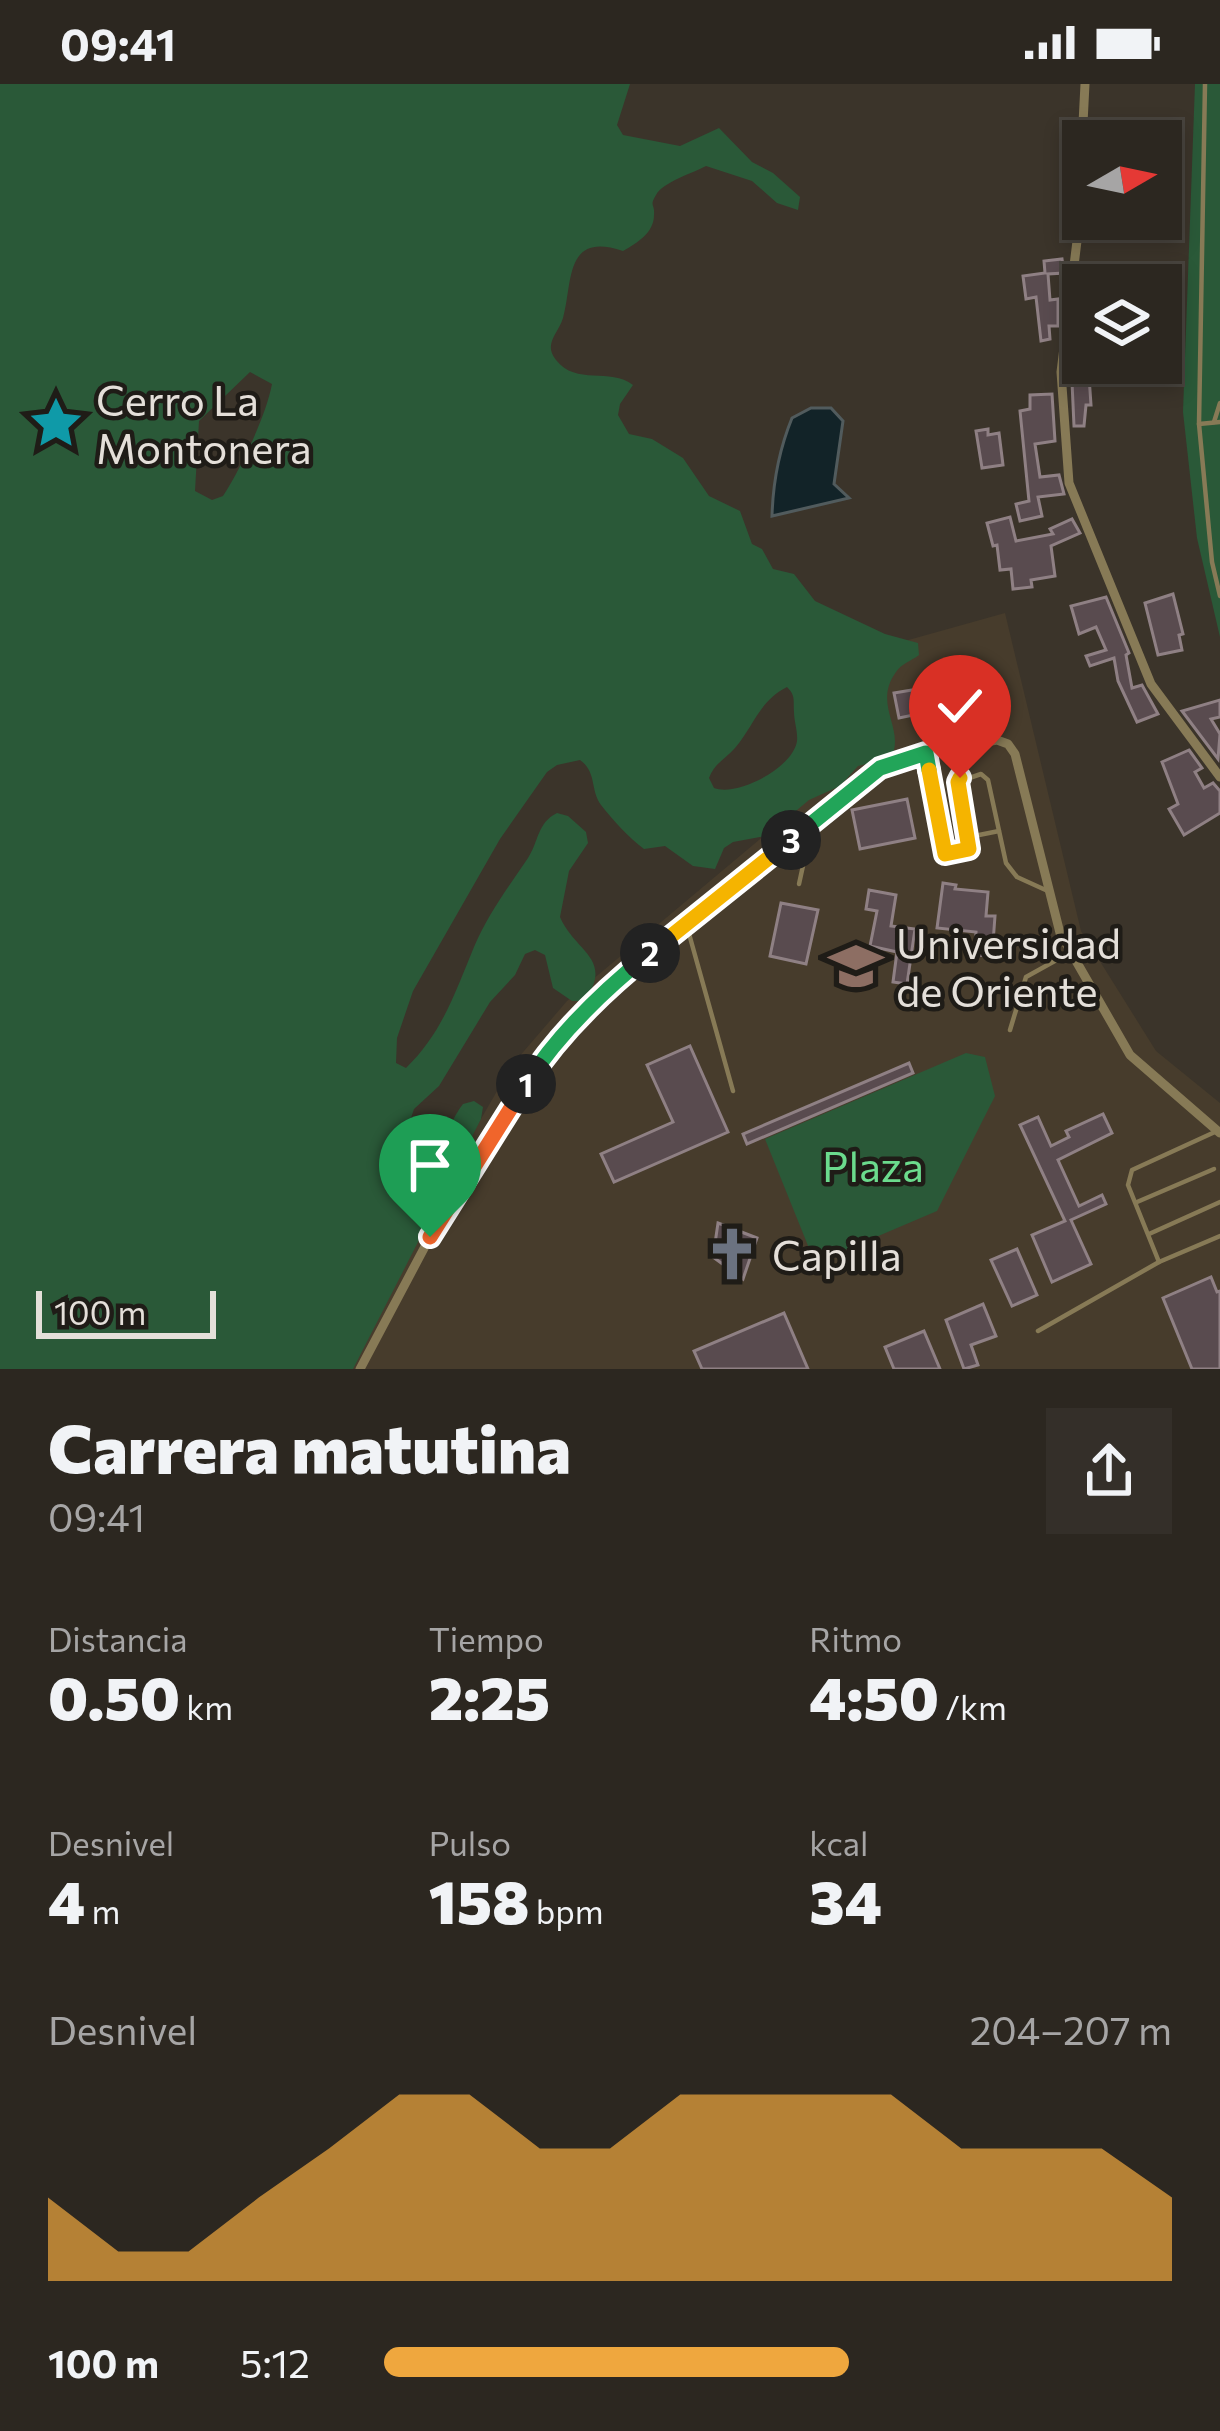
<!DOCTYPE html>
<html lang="es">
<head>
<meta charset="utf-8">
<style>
  body { margin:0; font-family:Commissioner,sans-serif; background:#342f29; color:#f1f3f6; height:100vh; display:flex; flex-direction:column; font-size:45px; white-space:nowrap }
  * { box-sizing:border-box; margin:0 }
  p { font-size:39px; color:#a6a5a5 }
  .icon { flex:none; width:66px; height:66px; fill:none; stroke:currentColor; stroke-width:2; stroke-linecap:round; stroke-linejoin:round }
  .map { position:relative; height:1285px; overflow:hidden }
  .sheet { display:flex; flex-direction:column; background:#2c2720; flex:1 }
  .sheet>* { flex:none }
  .needle { width:78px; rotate:81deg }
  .buttons { position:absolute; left:1062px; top:36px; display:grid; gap:24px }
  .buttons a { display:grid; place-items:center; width:120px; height:120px; border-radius:0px; background:#2c2720; box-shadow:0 6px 18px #0003,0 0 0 3px #48443e; font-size:60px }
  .scale { position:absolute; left:36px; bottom:30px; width:180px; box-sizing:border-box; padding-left:12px; border:6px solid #e4dfd9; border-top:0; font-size:33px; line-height:42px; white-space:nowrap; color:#e4dfd9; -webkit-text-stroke:9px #1f1c17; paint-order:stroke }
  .pin { position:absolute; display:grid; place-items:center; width:102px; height:102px; color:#fff; margin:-123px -51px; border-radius:50% 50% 50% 0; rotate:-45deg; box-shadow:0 0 12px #0007 }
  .pin .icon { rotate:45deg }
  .km { position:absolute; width:60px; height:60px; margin:-30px; border-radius:50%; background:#222; color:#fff; font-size:33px; line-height:60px; text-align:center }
  .round { display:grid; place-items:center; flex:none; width:126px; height:126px; border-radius:0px; background:#342f29 }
  .summary { display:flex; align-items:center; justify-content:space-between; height:204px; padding:0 48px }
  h1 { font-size:66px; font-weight:800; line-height:90px }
  .metrics { display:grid; grid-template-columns:repeat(3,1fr); gap:18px; height:204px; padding:12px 48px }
  .metrics div { display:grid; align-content:center }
  .metrics b { font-size:60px; font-weight:800 }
  .metrics small { font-size:33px; font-weight:400 }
  .metrics p { font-size:33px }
  .chart { height:336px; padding:24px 48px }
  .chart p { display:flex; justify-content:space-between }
  .chart svg { width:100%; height:216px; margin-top:12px; fill:#efa73e; opacity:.7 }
  ul { padding:0 48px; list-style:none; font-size:39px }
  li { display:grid; grid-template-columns:192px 144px 1fr; align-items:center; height:90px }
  li i { height:30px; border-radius:15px; background:#efa73e }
  .status { display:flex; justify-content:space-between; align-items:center; height:84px; padding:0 60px; background:#2c2720; direction:ltr }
  .status svg { height:33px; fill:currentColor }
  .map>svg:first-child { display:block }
</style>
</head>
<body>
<div class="status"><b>09:41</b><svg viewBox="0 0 49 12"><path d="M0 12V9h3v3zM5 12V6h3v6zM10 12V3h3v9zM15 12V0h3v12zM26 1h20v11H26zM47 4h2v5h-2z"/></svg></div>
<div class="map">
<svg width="1220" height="1285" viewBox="0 0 1220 1285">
  <rect width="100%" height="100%" fill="#3b342a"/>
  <polygon fill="#473c2c" points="1005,529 1081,847 1156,967 1220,1019 1220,1285 337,1285 512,981 567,917 877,657 862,569"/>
  <g fill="#2a5938" fill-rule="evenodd">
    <path d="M0,0H630L617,41L623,51L680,62L719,44L752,78L773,89L800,113L798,126L777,119L752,97L706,82C693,89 663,98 656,111C649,123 655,119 654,131C654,149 637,159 623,167C564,147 573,198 563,234C558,250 543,260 556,276C576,302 610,283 633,301L620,320L618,331L629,350L652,355L683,374L709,412L740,427L752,460L762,465L773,485L794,490L815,517L885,550L918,559L919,571C911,577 901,580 896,588C872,621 906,645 891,674L858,682L840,702L809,716L766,752L733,758L724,764L715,785L693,782L665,762L644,765C629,754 612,735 601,721C590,706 597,688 580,676L557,681L547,688L500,755L413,907L397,954L396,979L406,984C442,949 455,909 474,863C487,832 509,802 528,774C539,757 537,739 557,729L568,732L586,748L588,759L569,787L560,833C575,868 615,875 584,917H572L553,904L545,871L535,866L525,870L515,891L490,918L439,1002L414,1025L403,1058L387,1076V1100L396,1107C432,1105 443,1045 463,1020L474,1017L483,1023L481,1035L353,1285H0ZM250,288L272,300C266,332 241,384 223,412L212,416L195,407L199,337ZM787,603C796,612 793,616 794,628C794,637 798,648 797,657C793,684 737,713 714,704L709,694C714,680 725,675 735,664C754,642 759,617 787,603Z"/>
    <polygon points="1195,0 1220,0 1220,553 1197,454 1183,328"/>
    <polygon points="966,969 985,973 995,1012 937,1127 815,1179 765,1055"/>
  </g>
  <path fill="#122328" stroke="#515b5d" stroke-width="3" d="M811,324H831L843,337L834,400L849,414L772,432C773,397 779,366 792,334Z"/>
  <g fill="#594b4f" stroke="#8f8084" stroke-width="3">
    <polygon points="1062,175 1064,189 1048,190 1050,216 1058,215 1058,242 1049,242 1050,255 1041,257 1036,213 1026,215 1023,192 1045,189 1044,177"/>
    <polygon points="1071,276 1095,279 1094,292 1089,292 1091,321 1086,321 1084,342 1074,342"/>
    <polygon points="1052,310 1055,357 1035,360 1040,393 1059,391 1064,410 1038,413 1042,432 1020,437 1016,420 1029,417 1020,327 1030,325 1030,311"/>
    <polygon points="988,345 988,351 999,349 1003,381 982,384 976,347"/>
    <polygon points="1010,433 1016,457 1053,450 1050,445 1072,435 1080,449 1051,462 1055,492 1031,496 1032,503 1013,505 1011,485 1000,486 997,461 993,462 987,439"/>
    <polygon points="1173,510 1183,550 1179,551 1182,566 1158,571 1145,519"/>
    <polygon points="1106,513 1129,569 1126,571 1132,604 1142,601 1158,630 1137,638 1118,597 1114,574 1090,582 1086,572 1106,566 1096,543 1079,550 1071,522"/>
    <polygon points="996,592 1000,613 899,634 894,609"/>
    <polygon points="1220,616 1220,633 1211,635 1220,650 1218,675 1182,627"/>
    <polygon points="1189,666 1202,684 1195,688 1204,704 1213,699 1220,707 1220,729 1184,751 1169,725 1178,720 1162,678"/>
    <polygon points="907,715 915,754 860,765 852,726"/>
    <polygon points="943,799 956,801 955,805 988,808 986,832 995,832 992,872 975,871 976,848 937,844"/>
    <polygon points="869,806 896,811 891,842 915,845 907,900 893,898 897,868 870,862 877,827 866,825"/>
    <polygon points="781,819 818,826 806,880 770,872"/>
    <polygon points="690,962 728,1048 614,1098 601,1070 673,1038 647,981"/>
    <polygon points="909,979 913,989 747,1060 743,1050"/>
    <polygon points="1103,1030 1112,1049 1058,1076 1079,1122 1102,1111 1106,1120 1071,1136 1091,1180 1052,1198 1032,1151 1065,1137 1020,1041 1038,1033 1051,1062 1069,1053 1066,1047"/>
    <polygon points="718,1139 757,1154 743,1195 713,1173"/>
    <polygon points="1017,1165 1037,1211 1012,1222 991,1176"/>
    <polygon points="1211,1193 1217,1208 1220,1207 1220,1285 1192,1285 1163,1214"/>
    <polygon points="983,1220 996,1252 971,1261 978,1281 964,1285 946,1236"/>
    <polygon points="784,1229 808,1285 702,1285 694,1267"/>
    <polygon points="924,1247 940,1285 894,1285 885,1263"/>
  </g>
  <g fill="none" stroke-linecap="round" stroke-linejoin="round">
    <g stroke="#877a56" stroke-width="4.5">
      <polyline points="1205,0 1199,340 1212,478 1220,512"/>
      <polyline points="1214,338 1220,319"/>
      <polyline points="1199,340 1220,338"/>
      <polyline points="997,625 926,651 944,768 969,765 958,698 981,690 988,696 1006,779 1017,793 1050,808"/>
      <polyline points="969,753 999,747"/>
      <polyline points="799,800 811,745"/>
      <polyline points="686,839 733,1007"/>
      <polyline points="1010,946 1026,893 1071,868"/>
      <polyline points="1137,1118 1214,1085"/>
      <polyline points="1149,1150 1220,1118"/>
      <polyline points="1159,1178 1220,1152"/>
      <polyline points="1038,1247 1159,1178 1128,1101 1132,1086 1217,1047"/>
    </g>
    <g stroke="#877a56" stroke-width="9">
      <polyline points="1085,0 1077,157 1061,288 1069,399 1151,600 1220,693"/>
      <polyline points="360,1285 430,1153 539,980 615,897 880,684 926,669 997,656 1008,660 1015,670 1060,849 1130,971 1220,1049"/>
    </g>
  </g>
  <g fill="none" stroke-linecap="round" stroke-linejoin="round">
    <defs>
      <polyline id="split-1" points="430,1153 526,1000"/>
      <path id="split-2" d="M526,1000C558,950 604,906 650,869"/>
      <polyline id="split-3" points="650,869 791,756"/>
      <polyline id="split-4" points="791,756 880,684 926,669 929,686"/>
      <polyline id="split-5" points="929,686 945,770 969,765 958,698 960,694"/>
    </defs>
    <use href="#split-1" stroke="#fff" stroke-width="24"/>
    <use href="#split-2" stroke="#fff" stroke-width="24"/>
    <use href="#split-3" stroke="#fff" stroke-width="24"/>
    <use href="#split-4" stroke="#fff" stroke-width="24"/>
    <use href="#split-5" stroke="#fff" stroke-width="24"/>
    <use href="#split-1" stroke="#f0652b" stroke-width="15"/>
    <use href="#split-2" stroke="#22a559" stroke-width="15"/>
    <use href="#split-3" stroke="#f5b400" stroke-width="15"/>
    <use href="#split-4" stroke="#22a559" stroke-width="15"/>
    <use href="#split-5" stroke="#f5b400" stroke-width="15"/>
  </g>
  <defs>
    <symbol id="sight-bare" viewBox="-9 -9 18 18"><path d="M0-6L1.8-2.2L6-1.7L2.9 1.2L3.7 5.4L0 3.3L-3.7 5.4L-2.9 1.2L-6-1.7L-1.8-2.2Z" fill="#0f9aa8" stroke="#1f1c17" stroke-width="2.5" paint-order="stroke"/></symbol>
    <symbol id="university-bare" viewBox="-9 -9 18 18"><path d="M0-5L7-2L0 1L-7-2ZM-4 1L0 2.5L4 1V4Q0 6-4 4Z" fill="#8d6e63" stroke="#1f1c17" stroke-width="2.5" paint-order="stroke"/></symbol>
    <symbol id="church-bare" viewBox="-9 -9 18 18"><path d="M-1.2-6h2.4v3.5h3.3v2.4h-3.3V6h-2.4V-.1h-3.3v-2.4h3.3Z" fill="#6b7280" stroke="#1f1c17" stroke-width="2.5" paint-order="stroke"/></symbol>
  </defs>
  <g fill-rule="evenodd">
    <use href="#sight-bare" x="18" y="301" width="76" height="76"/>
    <use href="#university-bare" x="818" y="844" width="76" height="76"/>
    <use href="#church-bare" x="694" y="1132" width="76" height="76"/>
  </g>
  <g text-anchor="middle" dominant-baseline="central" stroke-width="9" stroke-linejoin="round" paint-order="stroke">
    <g font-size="42" fill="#e4dfd9" stroke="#1f1c17" text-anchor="start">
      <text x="96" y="315">Cerro La<tspan x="96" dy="48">Montonera</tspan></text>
      <text x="896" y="858">Universidad<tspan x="896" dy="48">de Oriente</tspan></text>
      <text x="772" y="1170">Capilla</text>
    </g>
    <g font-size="42" fill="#6bdb8d" stroke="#1f1c17">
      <text x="873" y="1081">Plaza</text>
    </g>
  </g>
</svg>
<div class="buttons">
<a><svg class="needle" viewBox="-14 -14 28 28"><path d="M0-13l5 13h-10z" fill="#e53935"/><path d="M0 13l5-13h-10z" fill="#a6a5a5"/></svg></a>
<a><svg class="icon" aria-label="layers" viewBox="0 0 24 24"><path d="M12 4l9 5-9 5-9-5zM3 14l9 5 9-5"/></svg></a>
</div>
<div class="scale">100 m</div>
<div class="pin" style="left:430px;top:1153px;background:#1e9e55"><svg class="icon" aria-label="arrive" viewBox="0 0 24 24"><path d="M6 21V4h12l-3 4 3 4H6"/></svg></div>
<div class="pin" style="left:960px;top:694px;background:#d93025"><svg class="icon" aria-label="check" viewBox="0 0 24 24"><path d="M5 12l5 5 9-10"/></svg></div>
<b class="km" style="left:526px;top:1000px">1</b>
<b class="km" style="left:650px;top:869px">2</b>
<b class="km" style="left:791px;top:756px">3</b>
</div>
<section class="sheet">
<div class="summary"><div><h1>Carrera matutina</h1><p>09:41</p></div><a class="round"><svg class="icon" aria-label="share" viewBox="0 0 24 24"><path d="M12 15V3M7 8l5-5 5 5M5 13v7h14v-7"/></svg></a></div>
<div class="metrics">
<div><p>Distancia</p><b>0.50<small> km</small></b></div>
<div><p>Tiempo</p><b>2:25</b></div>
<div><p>Ritmo</p><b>4:50<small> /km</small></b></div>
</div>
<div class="metrics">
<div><p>Desnivel</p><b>4<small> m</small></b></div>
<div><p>Pulso</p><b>158<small> bpm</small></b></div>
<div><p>kcal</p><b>34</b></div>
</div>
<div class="chart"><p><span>Desnivel</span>204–207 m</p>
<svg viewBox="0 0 160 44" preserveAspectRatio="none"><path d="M0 44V27L10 38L20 38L30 27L40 17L50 6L60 6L70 17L80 17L90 6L100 6L110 6L120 6L130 17L140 17L150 17L160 27V44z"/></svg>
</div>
<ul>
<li><b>100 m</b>5:12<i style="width:59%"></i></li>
</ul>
</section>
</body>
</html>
